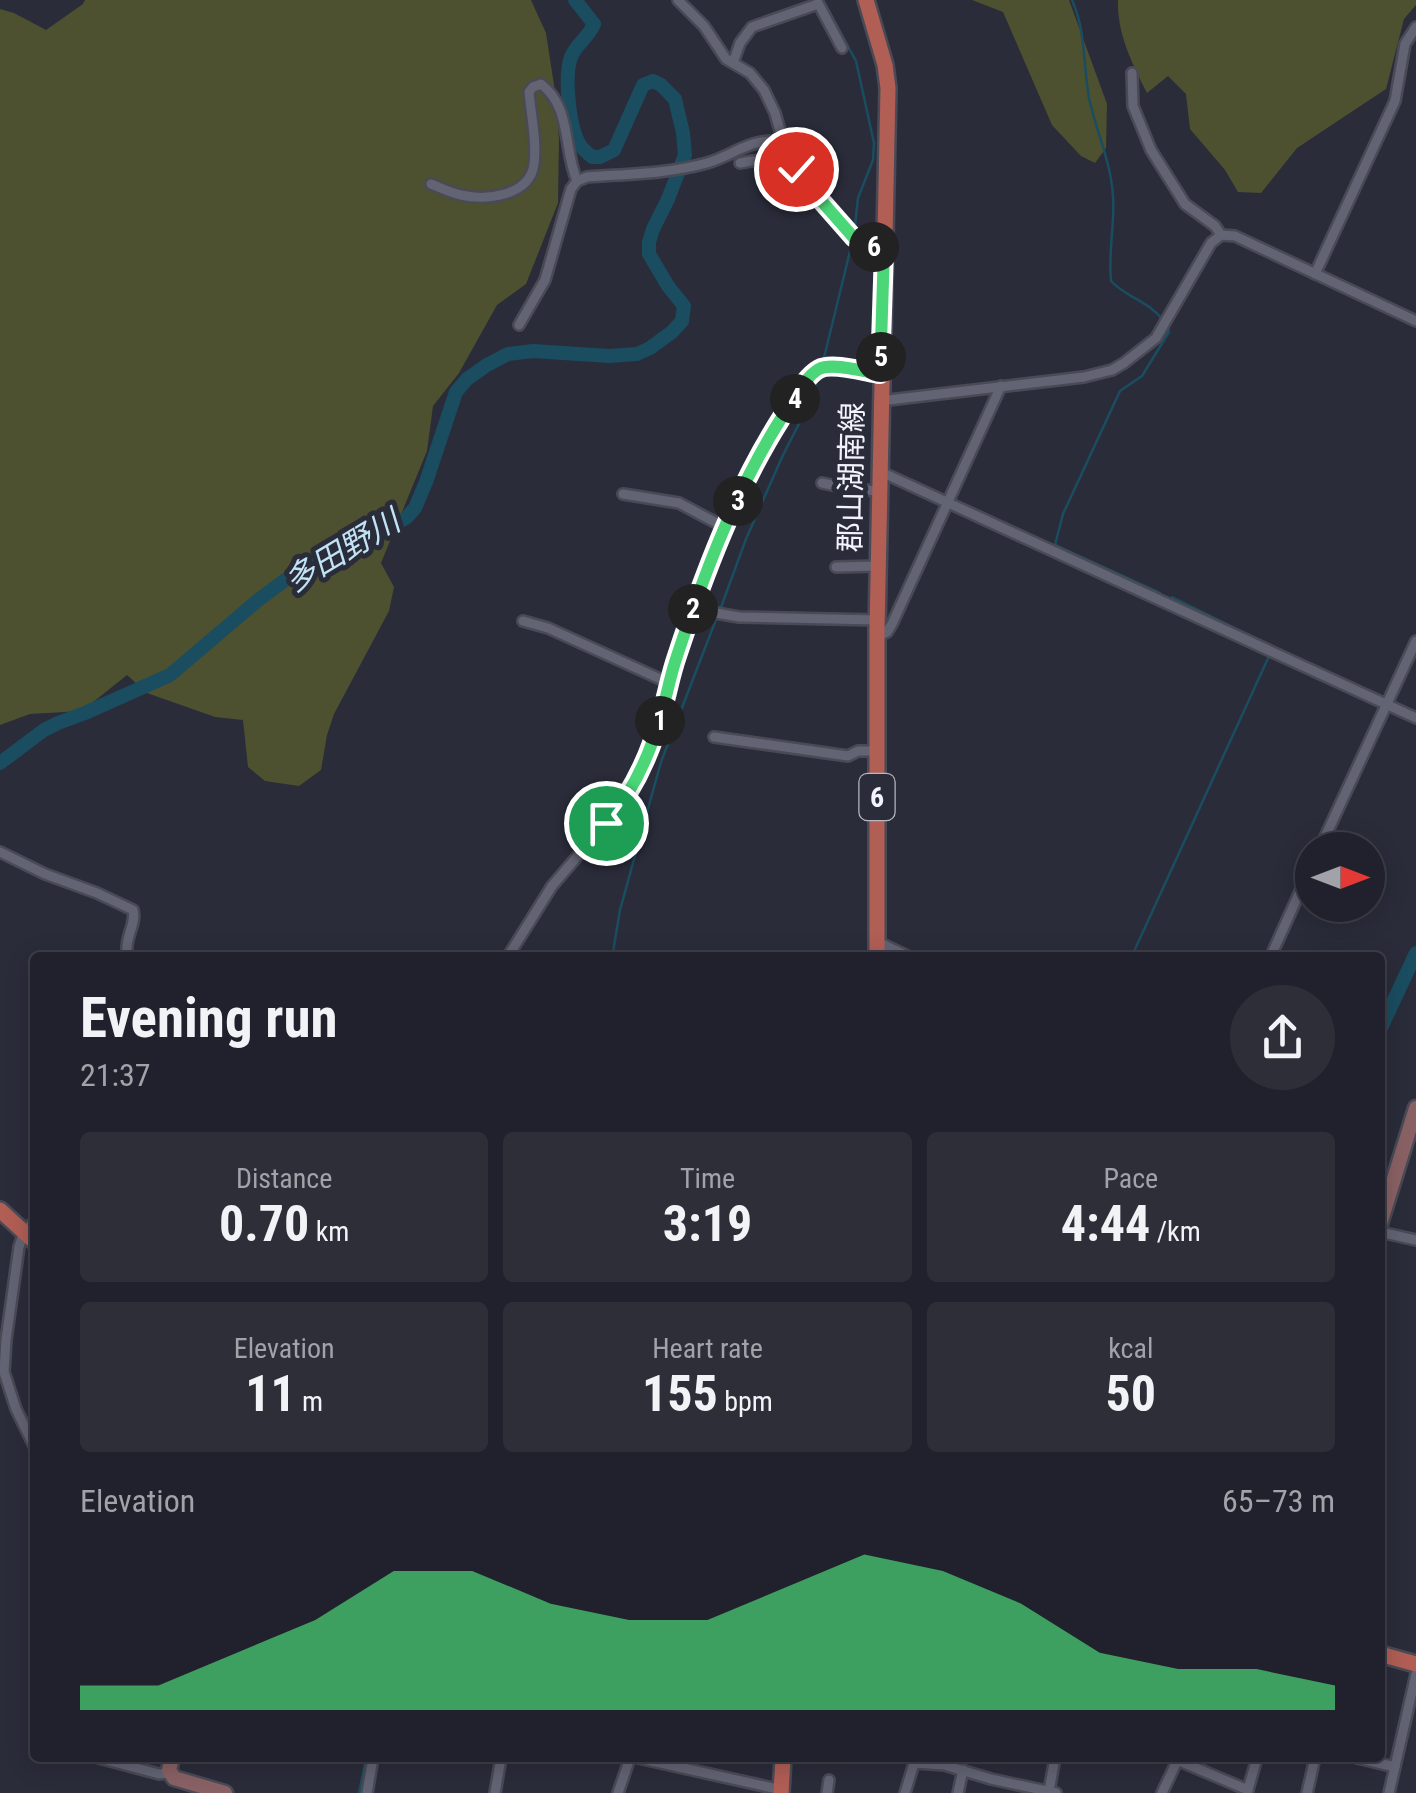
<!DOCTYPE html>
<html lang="en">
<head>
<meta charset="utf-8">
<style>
  body { margin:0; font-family:"Roboto Condensed","Noto Sans JP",sans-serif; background:#2d2e38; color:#f1f3f6; height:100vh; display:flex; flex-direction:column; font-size:38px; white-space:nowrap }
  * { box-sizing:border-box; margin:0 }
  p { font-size:32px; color:#a2a3a9 }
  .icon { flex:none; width:55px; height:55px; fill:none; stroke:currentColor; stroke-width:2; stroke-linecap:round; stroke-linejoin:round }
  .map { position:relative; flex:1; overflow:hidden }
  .sheet { position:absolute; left:30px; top:952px; width:1355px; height:810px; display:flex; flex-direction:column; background:#20212c; border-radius:10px; box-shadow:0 5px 25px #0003,0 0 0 2px #3d3e48 }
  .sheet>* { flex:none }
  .needle { width:65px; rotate:90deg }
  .buttons { position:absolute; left:1295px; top:832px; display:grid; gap:20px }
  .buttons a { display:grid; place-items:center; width:90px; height:90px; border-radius:50%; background:#20212c; box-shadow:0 5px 25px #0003,0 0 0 2px #3d3e48; font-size:50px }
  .pin { position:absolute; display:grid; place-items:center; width:85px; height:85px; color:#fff; margin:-42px; border:5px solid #fff; border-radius:50%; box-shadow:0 2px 10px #0007 }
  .km { position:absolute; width:50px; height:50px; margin:-25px; border-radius:50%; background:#222; color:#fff; font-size:28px; line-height:50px; text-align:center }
  .round { display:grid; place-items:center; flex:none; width:105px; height:105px; border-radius:52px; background:#2d2e38 }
  .headline { display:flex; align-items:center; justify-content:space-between; height:170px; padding:0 50px }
  h1 { font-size:55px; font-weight:700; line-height:75px }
  .metrics { display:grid; grid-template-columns:repeat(3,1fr); gap:15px; height:170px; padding:10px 50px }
  .metrics div { display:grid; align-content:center; border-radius:10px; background:#2d2e38; text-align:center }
  .metrics b { font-size:50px; font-weight:700 }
  .metrics small { font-size:28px; font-weight:400 }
  .metrics p { font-size:28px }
  .chart { height:280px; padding:20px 50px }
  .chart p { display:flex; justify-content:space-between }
  .chart svg { width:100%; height:180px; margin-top:10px; fill:#4bd677; opacity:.7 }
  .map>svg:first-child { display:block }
</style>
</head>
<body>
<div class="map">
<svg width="1416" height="1793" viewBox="0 0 1416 1793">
  <rect width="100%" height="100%" fill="#2a2c3a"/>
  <g fill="#4d512f">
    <polygon points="85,0 531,0 546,33 554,85 559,138 558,203 526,284 497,305 459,373 433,406 427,451 381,563 394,587 389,611 334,714 327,735 321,770 299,786 265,781 248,767 243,720 215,717 147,693 127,675 82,711 30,714 0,725 0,9 14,13 46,30 83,4"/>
    <polygon points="972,0 1069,0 1107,104 1106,148 1095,163 1081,156 1052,125 1003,12"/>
    <path d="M1118,0H1416V5L1404,19L1386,89L1297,148L1261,193L1238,192L1225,170L1190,129L1186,94L1168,76L1147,93C1132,63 1117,34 1118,0Z"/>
  </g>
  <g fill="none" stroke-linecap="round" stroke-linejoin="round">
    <g stroke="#1a4d60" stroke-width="2.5">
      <polyline points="823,0 856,61 874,143 873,160 858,198 854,235"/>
      <path d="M1072,0C1086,31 1083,65 1089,98C1096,131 1111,162 1113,196C1115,224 1108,252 1111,281C1127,298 1147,300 1163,320"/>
      <polyline points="822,366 852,243"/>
      <polyline points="1160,593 1055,545 1063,514 1120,391 1142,376 1169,332 1168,326"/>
      <polyline points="1172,597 1273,647"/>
      <polyline points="720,610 746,539 783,455 806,410 820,374"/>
      <polyline points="612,958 620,910 661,762 717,617"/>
      <polyline points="1131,958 1270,654"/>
      <polyline points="359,1793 366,1758"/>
    </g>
    <g stroke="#1a4d60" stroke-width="14">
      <path d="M0,763L44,730L58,723L85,713L170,675L257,601L304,566L328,552L383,531L406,518L415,508L426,482L456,392L467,379L487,365L508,354L533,351L609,356L637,354L650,348L672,332L682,321L684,306L668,286L649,254V242L653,229L668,199L685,155L683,133L675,99L661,85L653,81L643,85L614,150L600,157H592C588,153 583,150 580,145C569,128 564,76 571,57C576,44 589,37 594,24L575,0"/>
      <polyline points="1380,1030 1416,953"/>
    </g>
    <defs>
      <g id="street">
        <polyline points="678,0 704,26 726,59 750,73 764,90 775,113 783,141 792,150 810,188 854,238 884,250"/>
        <polyline points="818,3 842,48"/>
        <polyline points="733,63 740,43 752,27 818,4"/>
        <polyline points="1132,73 1133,106 1151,150 1185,204 1215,226 1221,235"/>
        <path d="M740,163C764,158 780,162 802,171"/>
        <path d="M431,184C441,188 451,193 461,195C486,201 530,196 534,164C537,141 531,115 529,92L533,87L541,84C572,108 563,148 577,181"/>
        <polyline points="1315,274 1395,101 1405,44 1416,27"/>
        <path d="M519,325L545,280L571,189L577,181L587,177C627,174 667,174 707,163C737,154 746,139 783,141"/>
        <polyline points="880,401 1084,377 1112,370 1124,363 1156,338 1211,243 1221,235 1235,236 1416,321"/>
        <polyline points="879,471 1416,718"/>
        <polyline points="822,483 851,489 879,491"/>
        <polyline points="623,494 679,503 726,528"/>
        <polyline points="836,567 878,566"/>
        <polyline points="695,602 716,613 739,617 877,620"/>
        <polyline points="523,621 548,628 669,683"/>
        <polyline points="877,637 887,632 892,624 1001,386"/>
        <polyline points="714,737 848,756 858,751 877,751"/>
        <polyline points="1319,850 1416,641"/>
        <path d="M0,852L45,874L97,893L133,910C137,925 123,938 128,958"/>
        <polyline points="876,941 912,958"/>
        <polyline points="507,958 552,886 622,804 640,773 656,732 677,656 695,602 766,443 807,381 820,368 834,367 880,374"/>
        <polyline points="1270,958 1312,865"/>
        <polyline points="35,1221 24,1232 19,1247 6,1340 4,1372 16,1409 35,1448"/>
        <polyline points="1380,1232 1416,1240"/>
        <polyline points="99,1758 159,1774 170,1773"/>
        <polyline points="638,1758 782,1790"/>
        <polyline points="1357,1758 1395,1767"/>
        <polyline points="1177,1760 1248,1790"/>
        <polyline points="914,1763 944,1765 991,1779 1056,1793"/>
        <polyline points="1049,1791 1055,1758"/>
        <polyline points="367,1793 373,1758"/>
        <polyline points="495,1793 501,1758"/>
        <polyline points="618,1793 630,1758"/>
        <polyline points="827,1793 829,1780"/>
        <polyline points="905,1793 915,1760"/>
        <polyline points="958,1793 963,1770"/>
        <polyline points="1162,1793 1178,1759"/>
        <polyline points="1247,1793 1257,1758"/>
        <polyline points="1307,1793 1315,1758"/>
        <polyline points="1389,1793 1416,1674"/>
      </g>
      <g id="secondary">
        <polyline points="1380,1224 1416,1108"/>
        <polyline points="172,1758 169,1770 174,1778 225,1793"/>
      </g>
      <g id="primary">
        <polyline points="866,0 885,65 888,88 877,630 877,958"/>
        <polyline points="0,1210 35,1242"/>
        <polyline points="1380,1654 1416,1664"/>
        <polyline points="781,1793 783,1758"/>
      </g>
    </defs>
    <use href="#street" stroke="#494a56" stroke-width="14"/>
    <use href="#secondary" stroke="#494a56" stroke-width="19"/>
    <use href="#primary" stroke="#494a56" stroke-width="20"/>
    <use href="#street" stroke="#626474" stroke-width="9"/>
    <use href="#secondary" stroke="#896164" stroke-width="14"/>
    <use href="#primary" stroke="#b15e55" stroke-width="15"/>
  </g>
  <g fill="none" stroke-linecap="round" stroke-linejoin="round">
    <defs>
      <path id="route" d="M606,823C635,790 652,750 663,708C668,690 671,673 677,656C704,574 736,489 782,417C792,403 804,377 819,369C832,362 866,372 880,374L884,250L854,238L810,188L802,171L796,169"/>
    </defs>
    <use href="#route" stroke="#fff" stroke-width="20"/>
    <use href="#route" stroke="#4bd677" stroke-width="12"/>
  </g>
  <g text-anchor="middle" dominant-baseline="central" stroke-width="10" stroke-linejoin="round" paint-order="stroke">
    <rect fill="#2a2c3a" stroke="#b6b7c2" stroke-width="2.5" x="859.5" y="774" width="35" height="46" rx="8"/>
    <g font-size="28" font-weight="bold" fill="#f2f3fd">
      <text x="877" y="797">6</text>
    </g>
    <g font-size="30" fill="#f2f3fd" stroke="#2a2c3a">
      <text transform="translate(851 477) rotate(-89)">郡山湖南線</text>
    </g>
    <g font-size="32" font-style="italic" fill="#c1e4f5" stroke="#2a2c3a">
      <text transform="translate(342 551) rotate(-31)">多田野川</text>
    </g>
  </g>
</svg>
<div class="buttons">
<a><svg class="needle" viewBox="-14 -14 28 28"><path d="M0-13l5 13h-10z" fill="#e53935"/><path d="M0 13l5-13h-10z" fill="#a2a3a9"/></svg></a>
</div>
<div class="pin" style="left:606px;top:823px;background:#1e9e55"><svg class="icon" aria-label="arrive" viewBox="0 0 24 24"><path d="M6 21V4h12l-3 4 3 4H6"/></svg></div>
<div class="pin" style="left:796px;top:169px;background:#d93025"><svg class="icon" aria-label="check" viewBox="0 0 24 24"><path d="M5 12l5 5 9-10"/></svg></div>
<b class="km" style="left:660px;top:721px">1</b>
<b class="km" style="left:693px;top:609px">2</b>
<b class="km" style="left:738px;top:501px">3</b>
<b class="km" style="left:795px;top:399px">4</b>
<b class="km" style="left:881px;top:357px">5</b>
<b class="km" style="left:874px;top:247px">6</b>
<section class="sheet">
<div class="headline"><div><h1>Evening run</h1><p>21:37</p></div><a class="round"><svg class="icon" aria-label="share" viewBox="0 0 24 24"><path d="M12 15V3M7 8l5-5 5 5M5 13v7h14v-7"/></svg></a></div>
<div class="metrics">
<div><p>Distance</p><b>0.70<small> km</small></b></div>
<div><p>Time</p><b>3:19</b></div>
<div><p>Pace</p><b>4:44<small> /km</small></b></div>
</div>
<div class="metrics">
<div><p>Elevation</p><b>11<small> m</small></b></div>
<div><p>Heart rate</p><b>155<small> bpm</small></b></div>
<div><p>kcal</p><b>50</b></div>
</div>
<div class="chart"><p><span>Elevation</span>65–73 m</p>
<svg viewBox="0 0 160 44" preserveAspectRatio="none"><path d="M0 44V38L10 38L20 30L30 22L40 10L50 10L60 18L70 22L80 22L90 14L100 6L110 10L120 18L130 30L140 34L150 34L160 38V44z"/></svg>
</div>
</section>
</div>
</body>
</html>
